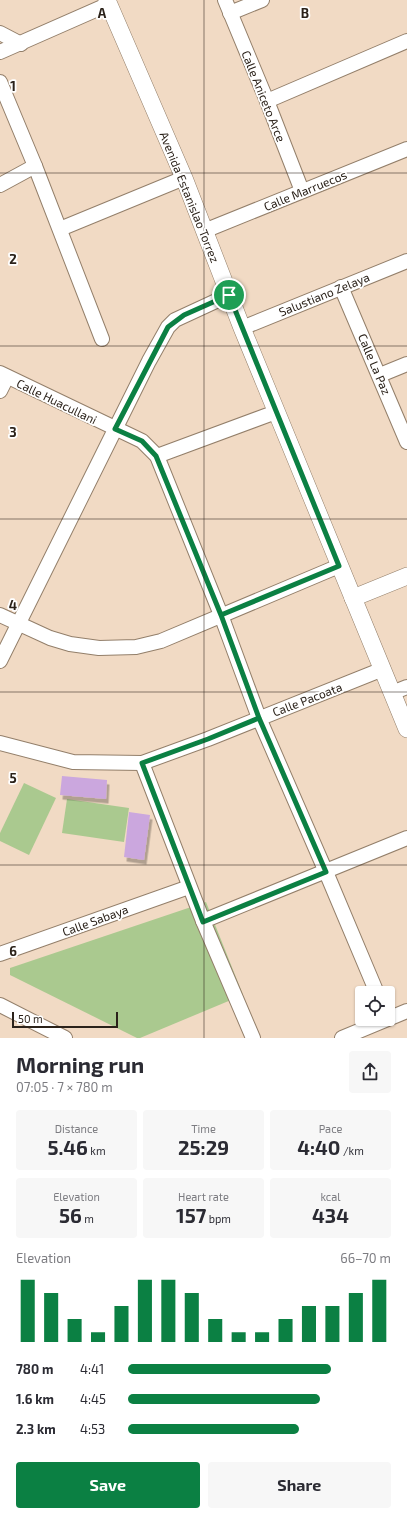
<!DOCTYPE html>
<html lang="en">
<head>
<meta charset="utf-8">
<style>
  body { margin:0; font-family:"Exo 2",sans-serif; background:#f7f7f7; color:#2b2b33; height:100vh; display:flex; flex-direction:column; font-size:15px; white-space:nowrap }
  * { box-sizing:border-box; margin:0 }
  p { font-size:13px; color:#7c7c81 }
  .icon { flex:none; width:22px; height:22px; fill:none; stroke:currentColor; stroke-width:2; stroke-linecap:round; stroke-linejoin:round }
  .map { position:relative; height:1038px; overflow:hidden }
  .drawer { display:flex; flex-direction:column; background:#fff; flex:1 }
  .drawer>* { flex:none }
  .fabs { position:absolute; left:355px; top:986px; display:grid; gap:8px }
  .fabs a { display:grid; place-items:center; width:40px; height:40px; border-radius:4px; background:#fff; box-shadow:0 1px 3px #0004; font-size:20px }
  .scale { position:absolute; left:12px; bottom:10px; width:106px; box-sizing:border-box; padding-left:4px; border:2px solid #2b221a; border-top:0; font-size:11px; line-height:14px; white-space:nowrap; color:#2b221a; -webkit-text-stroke:3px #fff; paint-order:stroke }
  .pin { position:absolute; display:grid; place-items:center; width:34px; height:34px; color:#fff; margin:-17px; border:2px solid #fff; border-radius:50%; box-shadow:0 1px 4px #0007 }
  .round { display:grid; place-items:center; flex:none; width:42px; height:42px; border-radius:4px; background:#f7f7f7 }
  .headline { display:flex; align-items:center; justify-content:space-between; height:68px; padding:0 16px }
  h1 { font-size:22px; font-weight:700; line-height:30px }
  .stats { display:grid; grid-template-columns:repeat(3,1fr); gap:6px; height:68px; padding:4px 16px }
  .stats div { display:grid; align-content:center; border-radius:4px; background:#f7f7f7; text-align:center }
  .stats b { font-size:20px; font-weight:700 }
  .stats small { font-size:11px; font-weight:400 }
  .stats p { font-size:11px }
  .chart { height:112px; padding:8px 16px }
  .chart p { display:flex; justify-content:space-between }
  .chart svg { width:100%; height:72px; margin-top:4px; stroke:#0b8043; stroke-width:6 }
  .button { display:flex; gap:8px; margin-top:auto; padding:8px 16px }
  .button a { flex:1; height:46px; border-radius:4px; background:#0b8043; color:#fff; font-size:16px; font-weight:700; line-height:46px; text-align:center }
  .button a+a { background:#f7f7f7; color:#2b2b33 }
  ul { padding:0 16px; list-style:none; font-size:13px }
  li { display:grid; grid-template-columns:64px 48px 1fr; align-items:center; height:30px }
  li i { height:10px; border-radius:5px; background:#0b8043 }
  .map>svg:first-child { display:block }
</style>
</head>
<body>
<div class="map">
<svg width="407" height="1038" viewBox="0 0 407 1038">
  <defs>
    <filter id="shadow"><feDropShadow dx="2.5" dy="4.5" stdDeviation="0" flood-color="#0004"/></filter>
  </defs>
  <rect width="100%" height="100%" fill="#f1dac4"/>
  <g fill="#aac98f">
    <polygon points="24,783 56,798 29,855 0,841 0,833"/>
    <polygon points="67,799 129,808 124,842 62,833"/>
    <polygon points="206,902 243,995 140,1038 137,1038 10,975 10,968"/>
  </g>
  <g fill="#cba7de" filter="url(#shadow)">
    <polygon points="62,776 107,780 106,799 60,795"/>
    <polygon points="129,812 150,815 144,860 124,857"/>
  </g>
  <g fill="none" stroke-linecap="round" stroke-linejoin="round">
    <defs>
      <g id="minor">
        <polyline points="225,0 267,101 302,191"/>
        <polyline points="230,13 262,0"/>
        <polyline points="0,33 21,44"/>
        <polyline points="0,52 109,4"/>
        <polyline points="0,82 35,166 102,339"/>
        <polyline points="267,101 407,41"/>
        <polyline points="0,185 35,166"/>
        <polyline points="60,229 184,178"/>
        <polyline points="204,231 407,149"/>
        <polyline points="341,287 407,442"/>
        <polyline points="242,328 407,261"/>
        <polyline points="0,373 142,441 157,456 221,615 259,718 326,872 377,993"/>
        <polyline points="380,375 407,364"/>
        <polyline points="0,391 7,377"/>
        <polyline points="157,456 276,412"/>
        <polyline points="0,615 50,638 70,644 99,648 136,647 161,641 339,566"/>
        <polyline points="0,661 149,361 168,327 175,320 229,295"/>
        <polyline points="392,693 407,687"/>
        <polyline points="0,743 73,762 142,763 208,739 383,669"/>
        <polyline points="142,763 203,921 253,1038"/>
        <polyline points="203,921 407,838"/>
        <polyline points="0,954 189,887"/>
        <polyline points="0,1005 65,1038"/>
        <polyline points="342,1038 407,1011"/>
      </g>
      <g id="tertiary">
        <polyline points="107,0 184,178 242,328 407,729"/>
        <polyline points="353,598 407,576"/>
      </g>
    </defs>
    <use href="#minor" stroke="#937f6a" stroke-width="16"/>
    <use href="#tertiary" stroke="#937f6a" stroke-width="18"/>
    <use href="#minor" stroke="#fff" stroke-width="14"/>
    <use href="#tertiary" stroke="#fff" stroke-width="17"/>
  </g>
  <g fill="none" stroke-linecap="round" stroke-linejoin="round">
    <defs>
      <polyline id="route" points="229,295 184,315 168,327 115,429 142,441 156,456 221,615 259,718 326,872 203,922 142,763 208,739 259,718 221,615 339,566 229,295"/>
    </defs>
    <use href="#route" stroke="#fff" stroke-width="8"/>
    <use href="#route" stroke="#0b8043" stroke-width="5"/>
  </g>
  <path fill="none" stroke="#2b221a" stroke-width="1" stroke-opacity="0.55" d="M204,0V1038M0,173H407M0,346H407M0,519H407M0,692H407M0,865H407"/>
  <g text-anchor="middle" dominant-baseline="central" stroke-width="3.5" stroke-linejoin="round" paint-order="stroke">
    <g font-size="12" fill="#2b221a" stroke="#fff">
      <text transform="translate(264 96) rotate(68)">Calle Aniceto Arce</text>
      <text transform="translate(305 190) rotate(-22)">Calle Marruecos</text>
      <text transform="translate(190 197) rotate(68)">Avenida Estanislao Torrez</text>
      <text transform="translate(324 294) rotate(-22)">Salustiano Zelaya</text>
      <text transform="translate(375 364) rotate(67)">Calle La Paz</text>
      <text transform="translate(57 401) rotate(26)">Calle Huacullani</text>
      <text transform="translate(307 699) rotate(-21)">Calle Pacoata</text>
      <text transform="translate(95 920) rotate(-20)">Calle Sabaya</text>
    </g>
  </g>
  <g font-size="13" text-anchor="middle" font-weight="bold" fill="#2b221a" stroke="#fff" stroke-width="3.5" stroke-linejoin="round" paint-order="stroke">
    <text x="102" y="18">A</text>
    <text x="305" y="18">B</text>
    <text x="13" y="91">1</text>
    <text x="13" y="264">2</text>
    <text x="13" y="437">3</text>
    <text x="13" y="610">4</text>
    <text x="13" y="783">5</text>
    <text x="13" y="956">6</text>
  </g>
</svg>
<div class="fabs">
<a><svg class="icon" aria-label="locate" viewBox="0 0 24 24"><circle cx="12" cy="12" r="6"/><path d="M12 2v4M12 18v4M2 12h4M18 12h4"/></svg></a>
</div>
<div class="scale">50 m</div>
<div class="pin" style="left:229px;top:295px;background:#1e9e55"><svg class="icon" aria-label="arrive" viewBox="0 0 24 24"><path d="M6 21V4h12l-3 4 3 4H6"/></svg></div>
</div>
<section class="drawer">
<div class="headline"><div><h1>Morning run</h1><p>07:05 · 7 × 780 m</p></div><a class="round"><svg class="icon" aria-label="share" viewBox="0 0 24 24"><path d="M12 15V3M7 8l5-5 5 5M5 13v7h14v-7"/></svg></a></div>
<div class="stats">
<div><p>Distance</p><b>5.46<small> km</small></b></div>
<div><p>Time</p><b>25:29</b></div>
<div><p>Pace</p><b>4:40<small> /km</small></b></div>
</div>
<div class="stats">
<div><p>Elevation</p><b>56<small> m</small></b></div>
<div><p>Heart rate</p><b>157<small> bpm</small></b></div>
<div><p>kcal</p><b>434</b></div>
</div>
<div class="chart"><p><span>Elevation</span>66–70 m</p>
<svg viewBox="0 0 160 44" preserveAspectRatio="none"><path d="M5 44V6M15 44V14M25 44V30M35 44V38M45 44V22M55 44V6M65 44V6M75 44V14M85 44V30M95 44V38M105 44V38M115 44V30M125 44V22M135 44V22M145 44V14M155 44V6"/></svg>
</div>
<ul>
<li><b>780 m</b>4:41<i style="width:77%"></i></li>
<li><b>1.6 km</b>4:45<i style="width:73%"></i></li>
<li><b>2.3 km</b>4:53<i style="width:65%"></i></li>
</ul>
<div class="button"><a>Save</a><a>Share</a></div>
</section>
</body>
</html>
